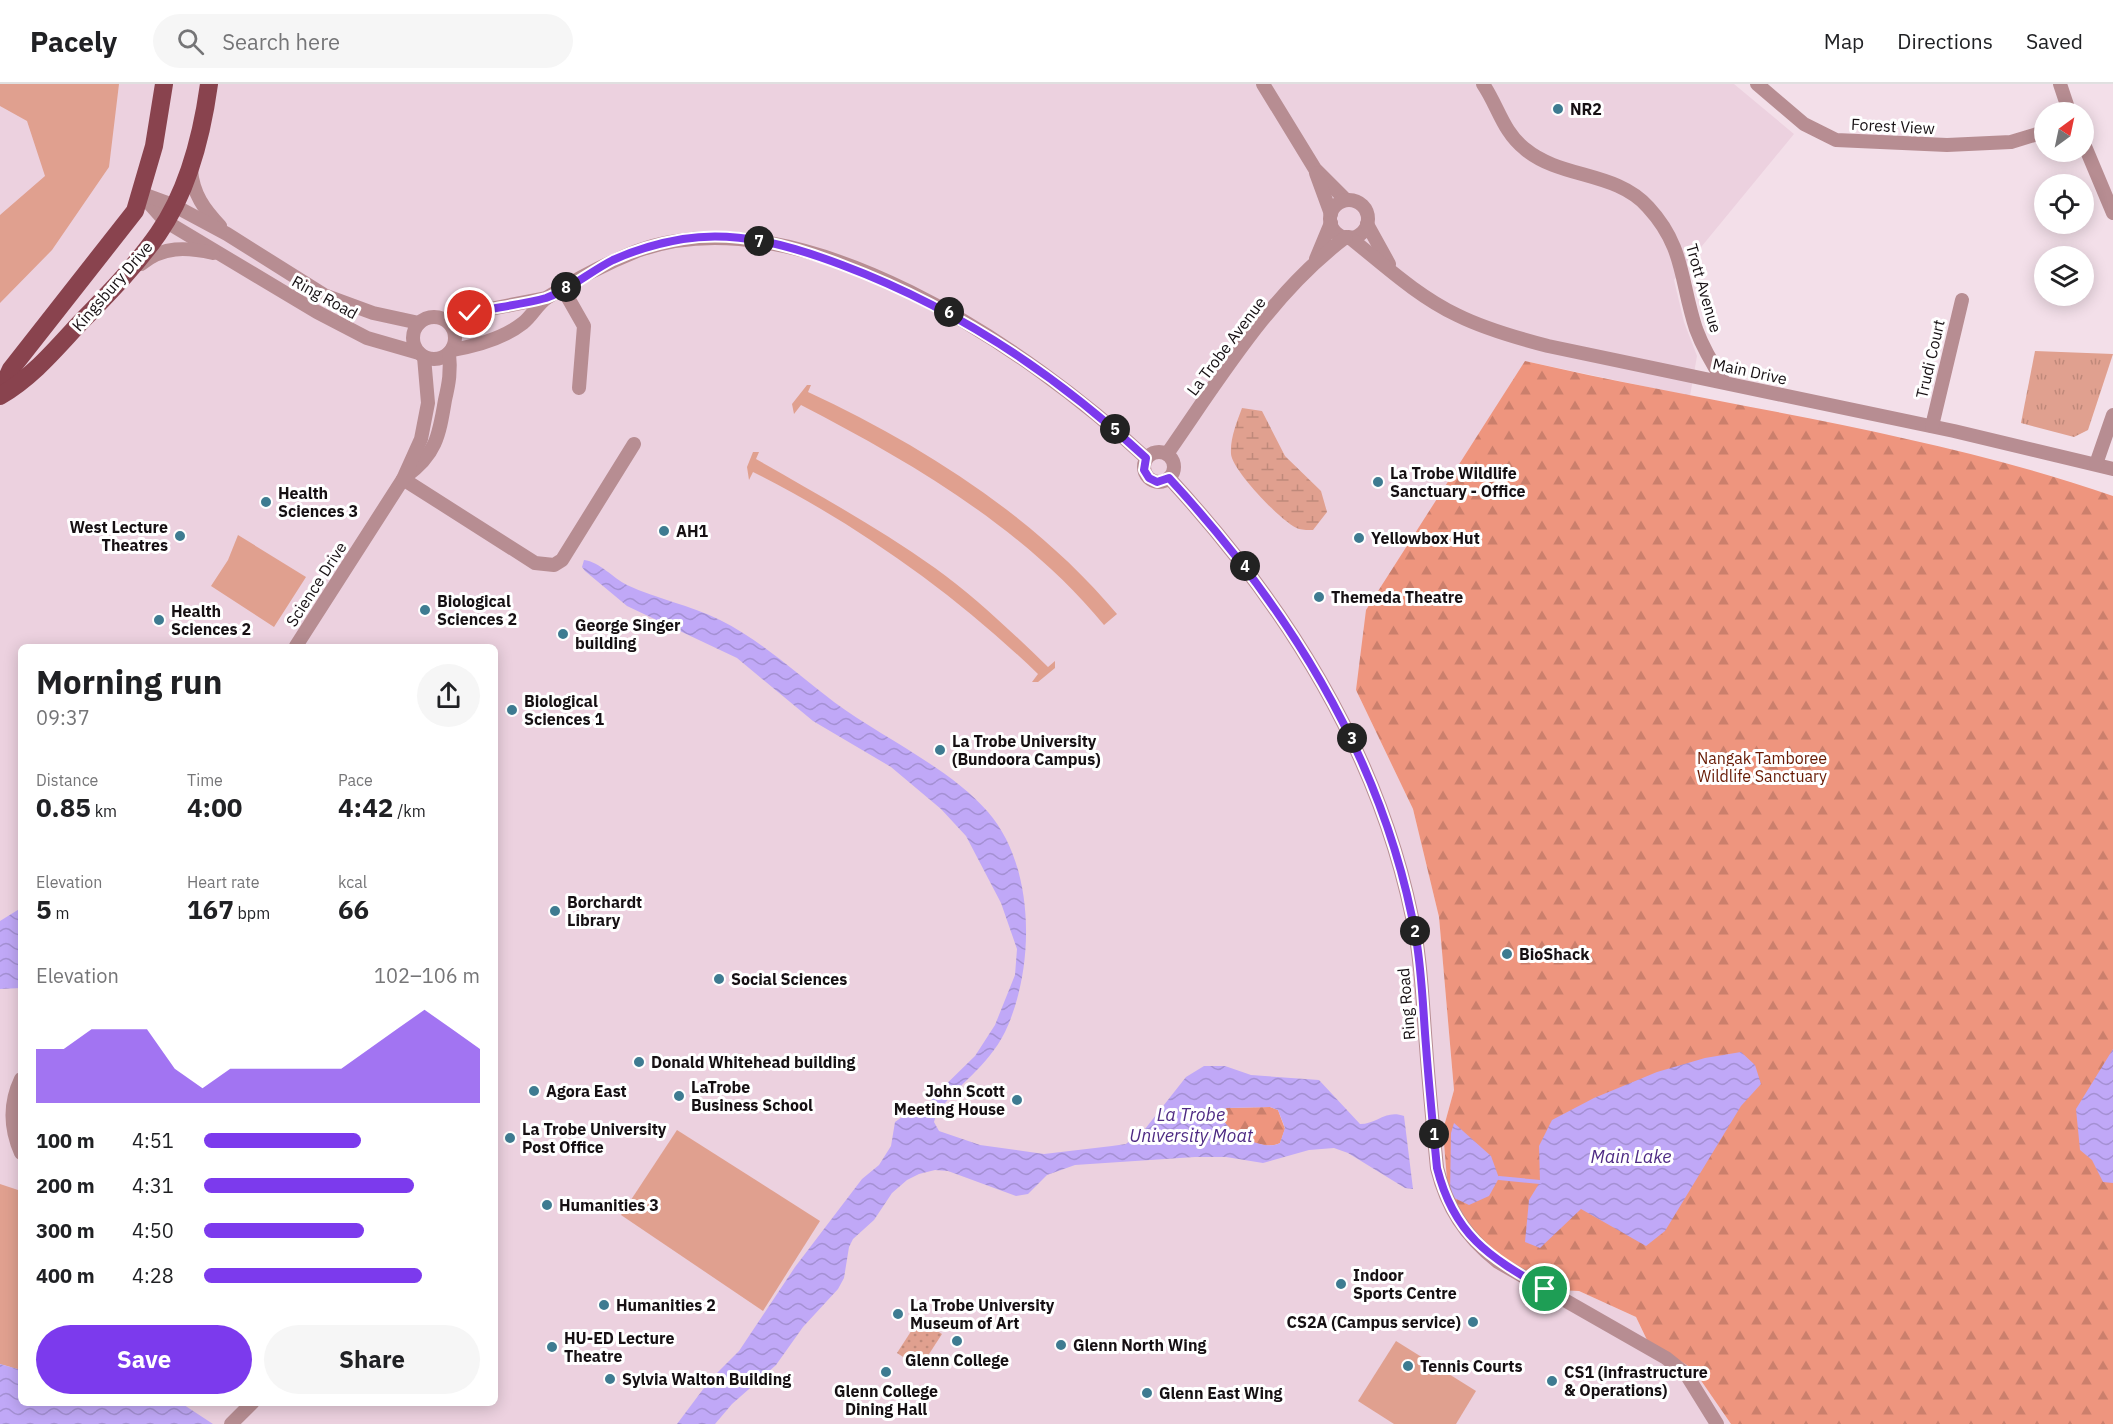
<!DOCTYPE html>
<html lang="en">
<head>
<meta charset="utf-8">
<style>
  body { margin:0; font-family:"IBM Plex Sans",sans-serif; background:#f6f6f6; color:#202124; height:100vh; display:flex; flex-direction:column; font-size:22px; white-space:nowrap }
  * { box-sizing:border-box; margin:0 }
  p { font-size:20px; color:#757577 }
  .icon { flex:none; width:33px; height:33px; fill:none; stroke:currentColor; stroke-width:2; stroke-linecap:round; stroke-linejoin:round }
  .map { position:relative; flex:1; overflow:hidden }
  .drawer { position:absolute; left:18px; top:560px; width:480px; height:762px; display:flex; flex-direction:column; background:#fff; border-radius:9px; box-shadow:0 3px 15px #0003 }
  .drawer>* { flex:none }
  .needle { width:39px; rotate:33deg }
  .tools { position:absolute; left:2034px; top:18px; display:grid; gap:12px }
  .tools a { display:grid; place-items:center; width:60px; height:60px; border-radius:50%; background:#fff; box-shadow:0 3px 15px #0003; font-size:30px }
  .pin { position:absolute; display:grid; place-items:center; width:51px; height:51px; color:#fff; margin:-26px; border:3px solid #fff; border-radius:50%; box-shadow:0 2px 6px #0007 }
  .km { position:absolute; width:30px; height:30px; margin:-15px; border-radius:50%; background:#222; color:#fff; font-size:16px; line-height:30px; text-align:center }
  .round { display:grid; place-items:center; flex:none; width:63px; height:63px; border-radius:32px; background:#f6f6f6 }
  .summary { display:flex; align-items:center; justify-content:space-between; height:102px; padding:0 18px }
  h1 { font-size:33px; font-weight:700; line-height:45px }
  .metrics { display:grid; grid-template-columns:repeat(3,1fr); gap:9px; height:102px; padding:6px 18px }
  .metrics div { display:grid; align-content:center }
  .metrics b { font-size:26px; font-weight:700 }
  .metrics small { font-size:16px; font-weight:400 }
  .metrics p { font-size:16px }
  .chart { height:168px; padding:12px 18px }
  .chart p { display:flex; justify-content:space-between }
  .chart svg { width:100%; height:108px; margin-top:6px; fill:#7c3aed; opacity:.7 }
  .button { display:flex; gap:12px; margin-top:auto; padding:12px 18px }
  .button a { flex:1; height:69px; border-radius:36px; background:#7c3aed; color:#fff; font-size:24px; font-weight:700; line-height:69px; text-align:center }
  .button a+a { background:#f6f6f6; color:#202124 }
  ul { padding:0 18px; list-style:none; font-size:20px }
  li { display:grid; grid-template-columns:96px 72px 1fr; align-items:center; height:45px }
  li i { height:15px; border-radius:8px; background:#7c3aed }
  header { display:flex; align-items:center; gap:36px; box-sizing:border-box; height:84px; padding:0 30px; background:#fff; border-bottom:2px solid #e0e0e0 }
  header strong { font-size:28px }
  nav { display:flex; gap:33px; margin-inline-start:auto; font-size:21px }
  .search { width:420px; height:54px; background:#f6f6f6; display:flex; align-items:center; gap:15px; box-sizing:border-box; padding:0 21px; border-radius:33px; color:#757577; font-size:22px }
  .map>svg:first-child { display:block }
</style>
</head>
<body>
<header>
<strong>Pacely</strong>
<div class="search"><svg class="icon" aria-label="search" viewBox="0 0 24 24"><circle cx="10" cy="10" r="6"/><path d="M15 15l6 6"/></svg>Search here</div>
<nav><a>Map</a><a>Directions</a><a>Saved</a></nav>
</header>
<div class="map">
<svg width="2113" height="1340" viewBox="0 0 2113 1340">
  <defs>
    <pattern id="forest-firs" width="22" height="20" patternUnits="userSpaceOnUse" patternTransform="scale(1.5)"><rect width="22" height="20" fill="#ee957e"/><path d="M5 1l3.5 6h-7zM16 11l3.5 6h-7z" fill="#cb7f6c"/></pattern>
    <pattern id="wetland-marsh" width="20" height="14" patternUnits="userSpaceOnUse" patternTransform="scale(1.5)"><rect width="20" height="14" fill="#e0a08f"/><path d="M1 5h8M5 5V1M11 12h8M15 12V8" fill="none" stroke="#bf897a"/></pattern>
    <pattern id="park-tufts" width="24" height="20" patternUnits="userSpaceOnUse" patternTransform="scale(1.5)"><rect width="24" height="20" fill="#e0a08f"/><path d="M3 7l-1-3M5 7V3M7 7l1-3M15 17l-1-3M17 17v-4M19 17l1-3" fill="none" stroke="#bf897a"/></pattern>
    <pattern id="garden-dots" width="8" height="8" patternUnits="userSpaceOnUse" patternTransform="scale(1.5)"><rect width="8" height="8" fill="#e0a08f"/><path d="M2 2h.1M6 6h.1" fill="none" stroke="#bf897a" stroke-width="1.8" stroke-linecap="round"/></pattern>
    <pattern id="water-waves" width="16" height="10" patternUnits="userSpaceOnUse" patternTransform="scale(1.5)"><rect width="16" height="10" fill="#c0a8f7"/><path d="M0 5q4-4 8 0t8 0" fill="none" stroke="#a490d3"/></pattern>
  </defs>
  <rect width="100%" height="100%" fill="#f3dfe9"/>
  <path fill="#ecd1df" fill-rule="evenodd" d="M0,0H1734L1794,50L1674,196L1684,238L1697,272L1690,312L1525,277L1356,606L1413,725L1439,833L1454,1006L1443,1046L1533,1205L1579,1207L1636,1233L1647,1256L1693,1285L1731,1340H0ZM21,562H495V1318H21Z"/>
  <g fill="#e0a08f">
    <polygon points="0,0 119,0 109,83 52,166 0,219 0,131 45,92 27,37 0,22"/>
    <path d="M807,301H811L808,308C922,361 1036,433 1117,530L1104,541C1024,444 911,378 801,321L794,330L792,320Z"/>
    <path d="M753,368H759L756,375C817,410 877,443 935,484C975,513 1012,548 1048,583L1055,577V584L1038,598H1032L1038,590C955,510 857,440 753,388L749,396L747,383Z"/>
    <polygon points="238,451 306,493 274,543 211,502 228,476"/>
    <polygon points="677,1046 820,1137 763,1227 621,1131"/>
    <polygon points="0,1100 21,1107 21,1286 0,1280"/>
    <polygon points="1396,1257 1476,1307 1456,1340 1394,1340 1358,1317"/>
  </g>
  <g fill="url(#forest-firs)">
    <path d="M1525,277C1720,322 1922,346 2113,412V1340H1731L1693,1285L1647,1256L1636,1233L1579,1207L1533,1205L1462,1142L1447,1096L1443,1046L1454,1006L1439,833L1413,725L1356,606L1366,526Z"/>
    <path d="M1270,1023L1278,1026L1285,1045L1280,1059C1264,1068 1227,1050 1222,1033L1226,1024Z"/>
  </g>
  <path fill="url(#wetland-marsh)" d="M1242,324L1262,327L1285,372L1321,407L1327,428L1313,446C1309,446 1303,446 1299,445C1283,440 1232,386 1231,370C1230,354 1237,338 1242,324Z"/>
  <polygon fill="url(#park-tufts)" points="2035,267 2113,270 2088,346 2074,353 2021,339"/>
  <polygon fill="url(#garden-dots)" points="919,1235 942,1250 920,1284 897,1269"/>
  <g fill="url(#water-waves)" fill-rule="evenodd">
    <path d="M584,476C600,478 613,494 627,501C657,515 690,521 720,536C762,557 797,590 834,618C881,653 950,684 988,728C1036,783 1035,885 1005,948C987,984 957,1000 936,1031L934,1038L939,1047L980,1061L1044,1070L1112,1062L1126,1060L1145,1045L1186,993L1204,982H1225L1251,991L1319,996L1360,1040C1377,1040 1386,1025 1404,1032L1413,1105L1405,1104L1348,1069L1334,1064L1309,1066L1263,1079L1226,1073H1195L1075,1081L1047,1091L1028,1110L1016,1112L948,1087L935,1086L919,1090L907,1096L892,1109L874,1136L853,1155L849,1163L844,1194L838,1205L803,1243L776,1281L732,1320L715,1340H677L710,1296L739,1267L795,1183L862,1095L879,1081L891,1062L895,1038L902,1033L927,1026L932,1014L975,972L995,941L1015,891L1017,865L1001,819L966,752L941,725L891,683L813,637L737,574L627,522L585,487L582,483ZM1270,1023L1278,1026L1285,1044L1280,1059C1265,1068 1227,1049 1222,1033L1226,1024Z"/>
    <polygon points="21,824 21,904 0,905 0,837"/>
    <polygon points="2113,965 2113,1099 2103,1098 2092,1076 2080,1066 2076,1025"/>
    <polygon points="1741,968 1755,981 1761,1000 1741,1022 1665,1147 1646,1162 1581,1125 1540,1164 1525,1158 1529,1116 1540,1098 1539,1062 1552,1036 1594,1014 1657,988 1705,974"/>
    <polygon points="1454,1039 1491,1072 1499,1094 1489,1112 1469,1121 1450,1112 1451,1049"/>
    <polygon points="0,1280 21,1286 21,1318 181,1319 213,1340 0,1340"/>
  </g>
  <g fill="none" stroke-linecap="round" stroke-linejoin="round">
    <polyline stroke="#c0a8f7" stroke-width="4" points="1499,1094 1540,1098"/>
    <g stroke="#b78d92" stroke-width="14">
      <polyline points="1263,0 1315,85 1346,116"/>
      <path d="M1483,0C1498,22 1503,48 1525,65C1561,95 1616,87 1648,123C1685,163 1680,197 1696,245C1703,264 1713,281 1724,298"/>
      <polyline points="1757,0 1804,40 1836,56 1947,61 2011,58 2044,48"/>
      <polyline points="2060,0 2068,24"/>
      <polyline points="2084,60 2113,129"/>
      <path d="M191,86C193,110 204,125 220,142"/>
      <polyline points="1316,89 1331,130"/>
      <polyline points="140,109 165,137 317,228 367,254 419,269"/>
      <polyline points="143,110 173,121 227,150 324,211 373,229 419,239"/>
      <circle cx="1349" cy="135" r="19"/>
      <polyline points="1367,140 1389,180"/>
      <path d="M1349,153C1383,180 1417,212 1457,231C1485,245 1517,254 1548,262L1954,347L2113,385"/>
      <polyline points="1316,175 1331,139"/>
      <path d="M141,180C163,162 186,163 213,169"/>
      <polyline points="563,205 584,242 579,304"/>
      <circle cx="434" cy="254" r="21"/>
      <polyline points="450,239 470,229 546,214"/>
      <path d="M452,266C475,262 504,254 523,239C533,231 538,219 548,213C576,195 607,179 637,167C800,107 1032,267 1146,374"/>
      <polyline points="1932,342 1962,216"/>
      <circle cx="1159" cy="383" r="15"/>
      <path d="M1167,370C1220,294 1271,209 1346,153"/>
      <polyline points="2096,380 2113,331"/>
      <path d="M405,393C436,371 439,352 445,316C449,299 451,287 449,269"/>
      <path d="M1169,394C1289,524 1385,677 1416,854C1422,889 1423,926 1426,962C1429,1003 1433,1043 1437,1084C1447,1124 1465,1152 1498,1178L1666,1274L1686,1290L1717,1340"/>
      <polyline points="403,395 535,479 554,481 562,476 634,360"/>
      <polyline points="296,562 403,395 421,355 428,319 424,273"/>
      <path d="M21,995C9,1020 10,1044 21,1069"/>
      <polyline points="231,1340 253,1318"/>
    </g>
    <g stroke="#89434e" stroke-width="18">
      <polyline points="0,308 11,285 135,127 154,62 164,0"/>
      <path d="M0,312C31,294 53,268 77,242C105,213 135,183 158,150C188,107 202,51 209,0"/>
    </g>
  </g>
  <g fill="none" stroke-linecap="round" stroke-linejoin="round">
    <defs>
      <path id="route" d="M470,229C493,224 524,220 546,214C569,206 591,187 613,176C635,166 659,159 683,155C737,146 792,162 842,181C957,224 1057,291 1146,374L1144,386L1149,394L1157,398L1169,394C1289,524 1385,677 1416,854C1422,889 1423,926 1426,962C1429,1003 1433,1043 1437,1084C1454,1151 1488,1172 1545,1205"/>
    </defs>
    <use href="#route" stroke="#fff" stroke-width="12"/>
    <use href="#route" stroke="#7c3aed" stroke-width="8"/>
  </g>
  <g fill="#3e7b91" stroke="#fff" stroke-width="2">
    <circle cx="1558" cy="25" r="6"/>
    <circle cx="1378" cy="398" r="6"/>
    <circle cx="266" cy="418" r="6"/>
    <circle cx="664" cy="447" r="6"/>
    <circle cx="180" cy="452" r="6"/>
    <circle cx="1359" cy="454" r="6"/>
    <circle cx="1319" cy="513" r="6"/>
    <circle cx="425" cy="526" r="6"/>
    <circle cx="159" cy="536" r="6"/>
    <circle cx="563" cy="550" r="6"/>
    <circle cx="512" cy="626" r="6"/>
    <circle cx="940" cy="666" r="6"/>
    <circle cx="555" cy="827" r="6"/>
    <circle cx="1507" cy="870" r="6"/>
    <circle cx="719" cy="895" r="6"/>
    <circle cx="639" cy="978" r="6"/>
    <circle cx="534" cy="1007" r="6"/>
    <circle cx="679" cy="1012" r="6"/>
    <circle cx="1017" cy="1016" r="6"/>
    <circle cx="510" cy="1054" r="6"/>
    <circle cx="547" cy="1121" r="6"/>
    <circle cx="1341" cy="1200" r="6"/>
    <circle cx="604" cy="1221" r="6"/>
    <circle cx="898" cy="1230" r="6"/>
    <circle cx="1473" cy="1238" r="6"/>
    <circle cx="957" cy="1257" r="6"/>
    <circle cx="1061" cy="1261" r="6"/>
    <circle cx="552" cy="1263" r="6"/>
    <circle cx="1408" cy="1282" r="6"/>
    <circle cx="886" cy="1288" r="6"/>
    <circle cx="610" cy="1295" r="6"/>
    <circle cx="1552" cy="1297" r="6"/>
    <circle cx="1147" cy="1309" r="6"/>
  </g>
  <g text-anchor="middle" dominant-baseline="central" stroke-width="6" stroke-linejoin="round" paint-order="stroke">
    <g font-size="16" font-weight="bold" fill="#161013" stroke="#fff" text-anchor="start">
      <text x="1570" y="25">NR2</text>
      <text x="1390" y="389">La Trobe Wildlife<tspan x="1390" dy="18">Sanctuary - Office</tspan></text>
      <text x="278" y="409">Health<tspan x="278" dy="18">Sciences 3</tspan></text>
      <text x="168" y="443" text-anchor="end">West Lecture<tspan x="168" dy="18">Theatres</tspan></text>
      <text x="676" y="447">AH1</text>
      <text x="1371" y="454">Yellowbox Hut</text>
      <text x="1331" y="513">Themeda Theatre</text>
      <text x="437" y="517">Biological<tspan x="437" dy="18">Sciences 2</tspan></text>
      <text x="171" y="527">Health<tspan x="171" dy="18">Sciences 2</tspan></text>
      <text x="575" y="541">George Singer<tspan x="575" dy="18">building</tspan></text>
      <text x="524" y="617">Biological<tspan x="524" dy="18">Sciences 1</tspan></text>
      <text x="952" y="657">La Trobe University<tspan x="952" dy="18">(Bundoora Campus)</tspan></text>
      <text x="567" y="818">Borchardt<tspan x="567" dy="18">Library</tspan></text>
      <text x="1519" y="870">BioShack</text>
      <text x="731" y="895">Social Sciences</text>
      <text x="651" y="978">Donald Whitehead building</text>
      <text x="691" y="1003">LaTrobe<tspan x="691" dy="18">Business School</tspan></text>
      <text x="546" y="1007">Agora East</text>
      <text x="1005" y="1007" text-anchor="end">John Scott<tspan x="1005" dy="18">Meeting House</tspan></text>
      <text x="522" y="1045">La Trobe University<tspan x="522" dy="18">Post Office</tspan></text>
      <text x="559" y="1121">Humanities 3</text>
      <text x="1353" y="1191">Indoor<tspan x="1353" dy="18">Sports Centre</tspan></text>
      <text x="616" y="1221">Humanities 2</text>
      <text x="910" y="1221">La Trobe University<tspan x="910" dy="18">Museum of Art</tspan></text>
      <text x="1461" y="1238" text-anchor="end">CS2A (Campus service)</text>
      <text x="564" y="1254">HU-ED Lecture<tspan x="564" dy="18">Theatre</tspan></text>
      <text x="1073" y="1261">Glenn North Wing</text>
      <text x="957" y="1276" text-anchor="middle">Glenn College</text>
      <text x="1420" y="1282">Tennis Courts</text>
      <text x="1564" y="1288">CS1 (infrastructure<tspan x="1564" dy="18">&amp; Operations)</tspan></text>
      <text x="622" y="1295">Sylvia Walton Building</text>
      <text x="886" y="1307" text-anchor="middle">Glenn College<tspan x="886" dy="18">Dining Hall</tspan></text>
      <text x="1159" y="1309">Glenn East Wing</text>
    </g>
    <g font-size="16" fill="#161013" stroke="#fff">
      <text transform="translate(1893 42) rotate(3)">Forest View</text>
      <text transform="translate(112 202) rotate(-49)">Kingsbury Drive</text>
      <text transform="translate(1704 204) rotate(74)">Trott Avenue</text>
      <text transform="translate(325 213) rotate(29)">Ring Road</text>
      <text transform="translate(1226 262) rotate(-53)">La Trobe Avenue</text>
      <text transform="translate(1930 275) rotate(-77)">Trudi Court</text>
      <text transform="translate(1750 287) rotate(12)">Main Drive</text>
      <text transform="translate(316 500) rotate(-57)">Science Drive</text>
      <text transform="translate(1406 920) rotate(-95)">Ring Road</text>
    </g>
    <g font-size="16" fill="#671a04" stroke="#fff">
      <text x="1762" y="674">Nangak Tamboree<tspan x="1762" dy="18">Wildlife Sanctuary</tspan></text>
    </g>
    <g font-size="18" font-style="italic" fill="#4e2a83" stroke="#fff">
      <text x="1191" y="1030">La Trobe<tspan x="1191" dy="21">University Moat</tspan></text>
      <text x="1631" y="1072">Main Lake</text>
    </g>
  </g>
</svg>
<div class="tools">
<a><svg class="needle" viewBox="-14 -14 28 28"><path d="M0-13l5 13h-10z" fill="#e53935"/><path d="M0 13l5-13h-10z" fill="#757577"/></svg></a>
<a><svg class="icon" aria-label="locate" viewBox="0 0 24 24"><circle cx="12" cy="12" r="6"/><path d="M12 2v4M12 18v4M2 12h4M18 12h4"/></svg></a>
<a><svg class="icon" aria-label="layers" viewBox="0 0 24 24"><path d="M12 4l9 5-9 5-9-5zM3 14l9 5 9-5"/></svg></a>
</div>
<div class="pin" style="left:1545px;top:1205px;background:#1e9e55"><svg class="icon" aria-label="arrive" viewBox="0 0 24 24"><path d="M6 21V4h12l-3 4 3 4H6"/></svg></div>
<div class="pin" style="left:470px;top:229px;background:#d93025"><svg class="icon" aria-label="check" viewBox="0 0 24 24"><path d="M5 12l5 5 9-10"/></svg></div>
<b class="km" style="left:1434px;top:1050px">1</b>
<b class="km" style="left:1415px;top:847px">2</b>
<b class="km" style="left:1352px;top:654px">3</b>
<b class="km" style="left:1245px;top:482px">4</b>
<b class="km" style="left:1115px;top:345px">5</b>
<b class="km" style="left:949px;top:228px">6</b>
<b class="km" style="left:759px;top:157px">7</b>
<b class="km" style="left:566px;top:203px">8</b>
<section class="drawer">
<div class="summary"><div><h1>Morning run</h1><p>09:37</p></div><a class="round"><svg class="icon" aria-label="share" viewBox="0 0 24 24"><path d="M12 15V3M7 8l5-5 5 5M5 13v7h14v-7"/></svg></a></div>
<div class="metrics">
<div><p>Distance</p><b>0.85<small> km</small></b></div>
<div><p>Time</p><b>4:00</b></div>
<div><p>Pace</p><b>4:42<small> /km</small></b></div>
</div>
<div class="metrics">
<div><p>Elevation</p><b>5<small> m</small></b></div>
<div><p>Heart rate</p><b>167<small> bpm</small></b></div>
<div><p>kcal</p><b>66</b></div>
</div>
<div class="chart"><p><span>Elevation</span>102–106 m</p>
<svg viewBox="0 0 160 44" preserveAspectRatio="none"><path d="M0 44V22L10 22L20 14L30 14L40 14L50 30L60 38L70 30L80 30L90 30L100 30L110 30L120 22L130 14L140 6L150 14L160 22V44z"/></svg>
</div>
<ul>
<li><b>100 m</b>4:51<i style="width:57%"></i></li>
<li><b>200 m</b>4:31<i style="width:76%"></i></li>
<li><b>300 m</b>4:50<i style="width:58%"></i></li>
<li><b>400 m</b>4:28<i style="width:79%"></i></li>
</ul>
<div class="button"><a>Save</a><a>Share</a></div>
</section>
</div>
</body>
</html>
